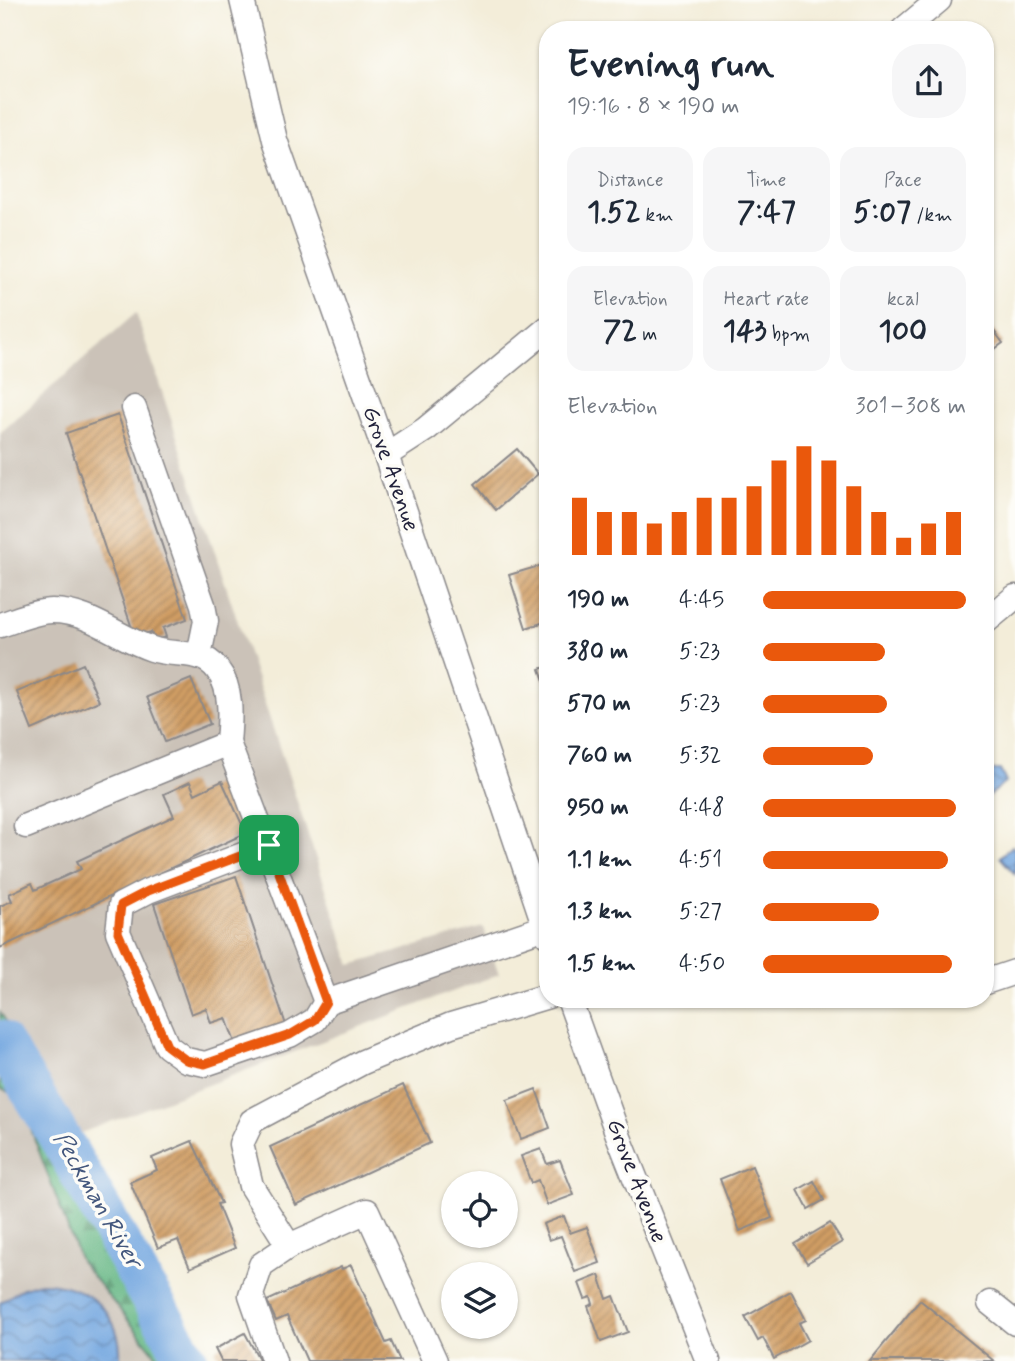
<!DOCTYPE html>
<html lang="en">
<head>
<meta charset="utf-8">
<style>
  body { margin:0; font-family:Mynerve,sans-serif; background:#f6f6f7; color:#1f2937; height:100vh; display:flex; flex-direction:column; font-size:26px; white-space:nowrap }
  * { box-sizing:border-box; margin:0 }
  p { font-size:23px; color:#747a83 }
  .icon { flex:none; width:38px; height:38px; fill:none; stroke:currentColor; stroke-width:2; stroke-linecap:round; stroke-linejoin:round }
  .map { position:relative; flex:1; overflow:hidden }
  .side { position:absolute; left:539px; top:21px; width:455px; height:987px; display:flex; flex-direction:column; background:#fff; border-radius:28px; box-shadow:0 2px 5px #0004 }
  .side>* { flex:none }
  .tools { position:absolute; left:441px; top:1171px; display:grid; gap:14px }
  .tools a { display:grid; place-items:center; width:77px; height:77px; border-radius:50%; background:#fff; box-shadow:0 2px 5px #0004; font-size:35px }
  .pin { position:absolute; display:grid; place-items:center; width:60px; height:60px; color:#fff; margin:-30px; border-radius:14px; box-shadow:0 4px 10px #0006 }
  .round { display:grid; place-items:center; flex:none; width:74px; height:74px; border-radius:28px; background:#f6f6f7 }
  .summary { display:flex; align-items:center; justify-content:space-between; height:119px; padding:0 28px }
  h1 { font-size:38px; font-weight:700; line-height:52px }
  .figures { display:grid; grid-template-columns:repeat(3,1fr); gap:10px; height:119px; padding:7px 28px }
  .figures div { display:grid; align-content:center; border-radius:18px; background:#f6f6f7; text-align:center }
  .figures b { font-size:30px; font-weight:700 }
  .figures small { font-size:19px; font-weight:400 }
  .figures p { font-size:19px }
  .chart { height:196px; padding:14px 28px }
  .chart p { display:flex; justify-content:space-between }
  .chart svg { width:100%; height:126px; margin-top:7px; stroke:#ea580c; stroke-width:6 }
  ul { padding:0 28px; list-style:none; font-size:23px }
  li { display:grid; grid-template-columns:112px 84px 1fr; align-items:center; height:52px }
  li i { height:18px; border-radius:9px; background:#ea580c }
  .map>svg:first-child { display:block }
</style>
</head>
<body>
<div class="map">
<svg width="1015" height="1361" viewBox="0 0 1015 1361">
  <defs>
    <pattern id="forest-firs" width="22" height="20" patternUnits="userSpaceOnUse" patternTransform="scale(1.75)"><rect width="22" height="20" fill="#63b683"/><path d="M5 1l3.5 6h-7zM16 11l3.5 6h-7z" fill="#51946c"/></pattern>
    <pattern id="water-waves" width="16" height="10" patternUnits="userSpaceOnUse" patternTransform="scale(1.75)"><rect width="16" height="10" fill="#75a7e0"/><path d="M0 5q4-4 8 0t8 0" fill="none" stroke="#6088b7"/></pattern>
    <pattern id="building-hatch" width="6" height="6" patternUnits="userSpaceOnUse" patternTransform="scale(1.75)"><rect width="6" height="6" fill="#d09d64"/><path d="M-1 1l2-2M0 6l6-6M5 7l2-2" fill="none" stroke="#a88054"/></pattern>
  </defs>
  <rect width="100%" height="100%" fill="#fdfcf7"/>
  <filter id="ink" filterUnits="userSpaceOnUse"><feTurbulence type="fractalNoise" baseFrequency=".0143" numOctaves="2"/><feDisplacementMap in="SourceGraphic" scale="14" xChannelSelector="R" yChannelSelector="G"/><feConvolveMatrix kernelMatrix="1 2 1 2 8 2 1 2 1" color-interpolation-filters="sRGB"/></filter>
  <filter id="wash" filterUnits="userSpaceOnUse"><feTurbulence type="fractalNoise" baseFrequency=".00686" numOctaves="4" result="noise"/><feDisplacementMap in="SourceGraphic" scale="28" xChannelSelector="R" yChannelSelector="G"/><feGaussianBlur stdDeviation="1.57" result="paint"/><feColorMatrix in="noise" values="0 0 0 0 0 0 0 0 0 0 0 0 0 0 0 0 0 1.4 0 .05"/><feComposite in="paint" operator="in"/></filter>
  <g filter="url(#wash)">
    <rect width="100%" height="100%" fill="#f3edd9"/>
    <g fill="#cbc2b8">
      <polygon points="136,313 351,965 483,927 499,974 73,1136 0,1022 0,433"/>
      <polygon points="0,1089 18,1095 80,1261 161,1361 0,1361"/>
    </g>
    <polygon fill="url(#forest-firs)" stroke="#426c5f" stroke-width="2" points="0,1012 87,1146 142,1253 206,1361 161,1361 80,1261 18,1095 0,1089"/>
    <g fill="url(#water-waves)" stroke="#4c648e" stroke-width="2">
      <polygon points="994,770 1000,770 1006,782 985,799 985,777"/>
      <polygon points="1012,846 1015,849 1015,874 1000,857"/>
      <path d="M40,1283C86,1283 123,1313 120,1361H0V1303L23,1288Z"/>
    </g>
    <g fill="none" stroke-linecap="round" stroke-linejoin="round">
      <path stroke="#75a7e0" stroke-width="42" d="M0,1041C68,1145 124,1255 188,1361"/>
    </g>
    <g id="blocks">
      <g fill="url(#building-hatch)">
        <polygon points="985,319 1003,343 985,356"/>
        <polygon points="118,415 187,619 163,628 166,637 154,641 151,632 135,637 66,433"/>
        <polygon points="517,449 538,474 496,510 475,484"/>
        <polygon points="546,564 548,621 526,628 509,575"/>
        <polygon points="83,664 99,701 32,730 17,692"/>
        <polygon points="548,666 548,689 547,689 540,669"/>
        <polygon points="191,679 210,724 165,742 147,697"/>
        <polygon points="222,781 246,833 0,948 0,906 12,901 9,894 32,883 35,890 81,869 77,861 174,816 164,794 190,782 195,794"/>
        <polygon points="236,876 287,1028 236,1045 226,1018 211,1023 206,1008 191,1014 154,904"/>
        <polygon points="403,1085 430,1143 296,1205 270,1147"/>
        <polygon points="536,1089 550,1128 521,1139 507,1100"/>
        <polygon points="192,1141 221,1203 217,1204 235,1248 190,1268 178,1240 158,1248 130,1182 157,1170 152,1158"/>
        <polygon points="541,1149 547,1164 560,1160 574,1195 547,1205 538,1180 531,1183 521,1156"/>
        <polygon points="752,1166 772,1218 740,1231 720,1179"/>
        <polygon points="814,1181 824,1200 808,1209 798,1190"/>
        <polygon points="564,1216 570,1233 587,1227 600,1263 575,1272 561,1236 549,1240 543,1224"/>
        <polygon points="830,1223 842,1242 807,1263 795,1244"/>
        <polygon points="351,1265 386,1343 391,1341 400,1361 307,1361 287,1316 276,1321 267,1301 341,1267 342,1269"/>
        <polygon points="599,1275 607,1299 614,1296 628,1332 601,1342 588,1306 593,1304 591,1297 585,1299 579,1283"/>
        <polygon points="791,1291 806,1320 799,1323 808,1340 774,1359 763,1338 758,1341 745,1317"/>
        <polygon points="920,1300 994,1361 870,1361"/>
        <polygon points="245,1333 260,1361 221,1361 215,1349"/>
      </g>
    </g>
  </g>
  <g filter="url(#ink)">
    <use href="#blocks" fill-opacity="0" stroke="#8a888a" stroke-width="2"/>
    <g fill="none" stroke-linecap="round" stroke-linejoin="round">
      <defs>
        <g id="minor">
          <polyline points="242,0 275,140 386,455 548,936"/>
          <polyline points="903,30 939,0"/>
          <polyline points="134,408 203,605 206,621 199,655"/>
          <polyline points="386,455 426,429 548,328"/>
          <polyline points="985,622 1015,597"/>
          <path d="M0,625C16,620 36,611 52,611C90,611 118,638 152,649C175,657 201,648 217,669C233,689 230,719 228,743"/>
          <polyline points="26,826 228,743 326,1002 548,926"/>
          <polyline points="269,845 148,891 121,905 118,932 167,1046 186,1060 205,1064 290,1035 315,1020 326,1002"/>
          <polyline points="985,982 1015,972"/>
          <polyline points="569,999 618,1135 708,1361"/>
          <polyline points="990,1303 1015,1323"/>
          <polyline points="274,1361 251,1295 261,1265 289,1246"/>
          <polyline points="435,1361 367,1211 289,1246 251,1186 241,1144 252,1121 363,1062 451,1025 548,996"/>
        </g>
      </defs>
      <use href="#minor" stroke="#8a888a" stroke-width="27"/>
      <use href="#minor" stroke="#fff" stroke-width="24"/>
    </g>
  </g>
  <g fill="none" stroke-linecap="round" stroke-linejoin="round" filter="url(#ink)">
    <defs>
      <polygon id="route" points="269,845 326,1002 315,1020 290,1035 205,1064 186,1060 167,1046 118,932 121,905 148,891"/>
    </defs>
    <use href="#route" stroke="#fff" stroke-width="14"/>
    <use href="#route" stroke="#ea580c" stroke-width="9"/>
  </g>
  <g text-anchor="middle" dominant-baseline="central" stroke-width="7" stroke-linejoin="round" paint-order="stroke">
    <g font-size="23" fill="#22223b" stroke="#fdfcf7">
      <text transform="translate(390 469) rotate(71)">Grove Avenue</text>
      <text transform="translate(636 1181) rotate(69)">Grove Avenue</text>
    </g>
    <g font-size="24" font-style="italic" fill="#43577d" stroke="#fdfcf7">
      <text transform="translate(97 1200) rotate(60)">Peckman River</text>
    </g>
  </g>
</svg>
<div class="tools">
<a><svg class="icon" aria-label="locate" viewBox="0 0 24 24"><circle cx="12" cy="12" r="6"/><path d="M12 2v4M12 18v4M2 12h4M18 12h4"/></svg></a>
<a><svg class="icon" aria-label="layers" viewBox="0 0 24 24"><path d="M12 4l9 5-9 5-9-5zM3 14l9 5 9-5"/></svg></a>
</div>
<div class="pin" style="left:269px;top:845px;background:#1e9e55"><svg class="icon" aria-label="arrive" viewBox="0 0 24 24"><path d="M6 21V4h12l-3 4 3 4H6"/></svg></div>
<section class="side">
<div class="summary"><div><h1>Evening run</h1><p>19:16 · 8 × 190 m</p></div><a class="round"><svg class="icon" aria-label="share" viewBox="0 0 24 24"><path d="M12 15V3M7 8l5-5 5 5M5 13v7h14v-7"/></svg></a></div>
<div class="figures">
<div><p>Distance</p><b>1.52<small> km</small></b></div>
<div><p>Time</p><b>7:47</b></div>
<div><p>Pace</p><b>5:07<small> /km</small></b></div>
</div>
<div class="figures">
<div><p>Elevation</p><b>72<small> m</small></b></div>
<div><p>Heart rate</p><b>143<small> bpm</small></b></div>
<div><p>kcal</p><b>100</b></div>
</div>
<div class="chart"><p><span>Elevation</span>301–308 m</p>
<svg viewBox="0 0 160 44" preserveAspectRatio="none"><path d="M5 44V24M15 44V29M25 44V29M35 44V33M45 44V29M55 44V24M65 44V24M75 44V20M85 44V11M95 44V6M105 44V11M115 44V20M125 44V29M135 44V38M145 44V33M155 44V29"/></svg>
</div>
<ul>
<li><b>190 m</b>4:45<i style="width:100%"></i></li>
<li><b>380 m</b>5:23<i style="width:60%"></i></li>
<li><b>570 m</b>5:23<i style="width:61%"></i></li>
<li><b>760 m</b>5:32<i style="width:54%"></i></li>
<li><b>950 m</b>4:48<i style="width:95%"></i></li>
<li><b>1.1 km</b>4:51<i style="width:91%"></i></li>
<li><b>1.3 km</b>5:27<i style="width:57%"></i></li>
<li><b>1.5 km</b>4:50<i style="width:93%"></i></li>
</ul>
</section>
</div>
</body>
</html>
